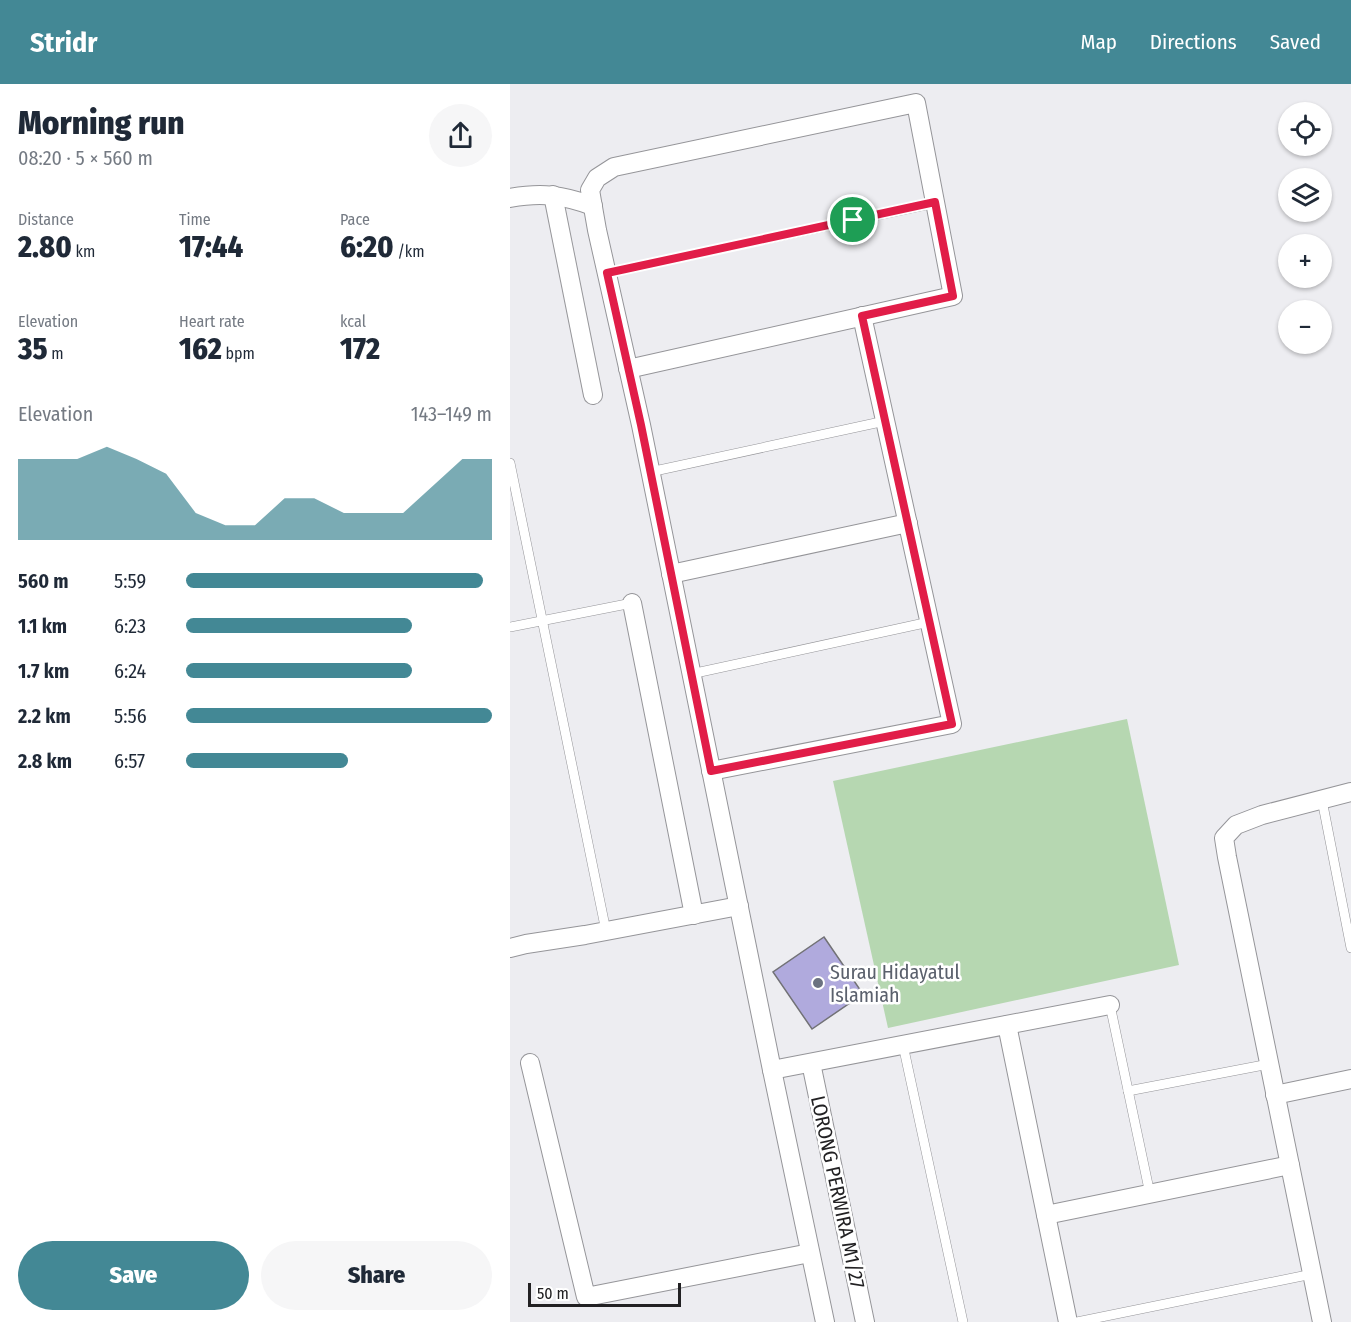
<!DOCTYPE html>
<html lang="en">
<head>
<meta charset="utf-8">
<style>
  body { margin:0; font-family:"Fira Sans Condensed",sans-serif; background:#f6f6f7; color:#1f2937; height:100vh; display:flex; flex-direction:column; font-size:22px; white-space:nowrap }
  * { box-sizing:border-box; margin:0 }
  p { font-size:20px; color:#747a83 }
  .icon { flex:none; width:33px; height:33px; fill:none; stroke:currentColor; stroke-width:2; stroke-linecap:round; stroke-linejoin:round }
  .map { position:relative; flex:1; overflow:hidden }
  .drawer { display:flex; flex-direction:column; background:#fff; width:510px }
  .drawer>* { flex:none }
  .controls { position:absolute; left:768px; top:18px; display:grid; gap:12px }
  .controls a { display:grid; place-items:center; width:54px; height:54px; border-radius:50%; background:#fff; box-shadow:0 2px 4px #0004; font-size:30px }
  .scale { position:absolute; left:18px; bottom:15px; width:153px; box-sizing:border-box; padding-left:6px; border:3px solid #222123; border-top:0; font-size:16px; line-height:21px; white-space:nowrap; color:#222123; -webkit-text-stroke:4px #fff; paint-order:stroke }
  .pin { position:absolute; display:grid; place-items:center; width:51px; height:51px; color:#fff; margin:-26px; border:3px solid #fff; border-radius:50%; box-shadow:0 2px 6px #0007 }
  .round { display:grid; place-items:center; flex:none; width:63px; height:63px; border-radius:32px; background:#f6f6f7 }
  .head { display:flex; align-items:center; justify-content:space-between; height:102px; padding:0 18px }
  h1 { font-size:33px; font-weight:800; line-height:45px }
  .stats { display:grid; grid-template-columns:repeat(3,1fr); gap:9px; height:102px; padding:6px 18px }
  .stats div { display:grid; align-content:center }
  .stats b { font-size:30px; font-weight:800 }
  .stats small { font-size:16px; font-weight:400 }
  .stats p { font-size:16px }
  .chart { height:168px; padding:12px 18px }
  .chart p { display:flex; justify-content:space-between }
  .chart svg { width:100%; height:108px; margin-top:6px; fill:#438895; opacity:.7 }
  .cta { display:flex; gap:12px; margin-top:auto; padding:12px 18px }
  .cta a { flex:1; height:69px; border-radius:36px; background:#438895; color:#fff; font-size:24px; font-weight:800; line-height:69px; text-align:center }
  .cta a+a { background:#f6f6f7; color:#1f2937 }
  ul { padding:0 18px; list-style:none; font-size:20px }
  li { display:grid; grid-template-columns:96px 72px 1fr; align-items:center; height:45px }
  li i { height:15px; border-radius:8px; background:#438895 }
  header { display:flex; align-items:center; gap:36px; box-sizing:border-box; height:84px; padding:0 30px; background:#438895; color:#fff }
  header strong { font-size:28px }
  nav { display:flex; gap:33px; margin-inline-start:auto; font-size:21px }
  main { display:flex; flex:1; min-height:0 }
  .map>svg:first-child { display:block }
</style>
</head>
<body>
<header>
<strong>Stridr</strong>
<nav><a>Map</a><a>Directions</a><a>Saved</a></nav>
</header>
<main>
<section class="drawer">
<div class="head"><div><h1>Morning run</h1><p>08:20 · 5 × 560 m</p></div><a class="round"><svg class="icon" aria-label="share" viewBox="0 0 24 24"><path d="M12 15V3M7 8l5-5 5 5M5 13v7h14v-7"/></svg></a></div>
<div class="stats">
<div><p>Distance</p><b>2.80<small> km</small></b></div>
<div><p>Time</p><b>17:44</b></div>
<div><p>Pace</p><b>6:20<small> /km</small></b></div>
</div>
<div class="stats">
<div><p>Elevation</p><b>35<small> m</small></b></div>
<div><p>Heart rate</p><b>162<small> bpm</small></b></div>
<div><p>kcal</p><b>172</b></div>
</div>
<div class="chart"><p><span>Elevation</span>143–149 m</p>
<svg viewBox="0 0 160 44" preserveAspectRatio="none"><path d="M0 44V11L10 11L20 11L30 6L40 11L50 17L60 33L70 38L80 38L90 27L100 27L110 33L120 33L130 33L140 22L150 11L160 11V44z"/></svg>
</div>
<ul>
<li><b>560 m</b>5:59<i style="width:97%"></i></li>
<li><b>1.1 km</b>6:23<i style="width:74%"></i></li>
<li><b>1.7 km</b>6:24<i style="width:74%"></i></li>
<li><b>2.2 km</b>5:56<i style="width:100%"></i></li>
<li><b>2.8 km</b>6:57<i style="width:53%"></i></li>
</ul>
<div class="cta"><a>Save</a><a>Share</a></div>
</section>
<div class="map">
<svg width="841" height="1238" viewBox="0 0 841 1238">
  <rect width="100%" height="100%" fill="#ededf1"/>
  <polygon fill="#b6d7b1" points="617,635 669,881 378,944 323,697"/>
  <polygon fill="#b0aadd" stroke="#727276" stroke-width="1.5" points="314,853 353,910 302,945 263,888"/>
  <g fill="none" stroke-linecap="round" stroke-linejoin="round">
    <defs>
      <g id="lane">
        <polyline points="97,189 425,119"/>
        <polyline points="0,379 96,847"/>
        <polyline points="140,388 375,337"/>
        <polyline points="0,543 122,519"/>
        <polyline points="181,590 419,538"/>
        <polyline points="812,716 841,864"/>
        <polyline points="600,921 640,1110"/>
        <polyline points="393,961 453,1238"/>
        <polyline points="618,1007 759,980"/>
        <polyline points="567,1238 802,1190"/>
      </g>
      <g id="street">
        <polyline points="43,111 83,311"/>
        <path d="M0,114C32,108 52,111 83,122"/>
        <polyline points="118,285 443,212 406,19 104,83 87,94 80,106 87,146 131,341 262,986 315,1238"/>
        <polyline points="161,490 398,439"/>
        <polyline points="122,519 184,831"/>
        <polyline points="201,687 442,640 352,232"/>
        <polyline points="0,864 16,860 75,851 229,822"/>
        <polyline points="497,941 558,1238"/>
        <polyline points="20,979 76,1213 300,1169"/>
        <polyline points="301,979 355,1238"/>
        <polyline points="262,986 600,921"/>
        <polyline points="765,1011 841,995"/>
        <polyline points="536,1131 780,1081"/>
        <polyline points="812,1238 717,773 714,754 726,741 752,731 841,708"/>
      </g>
    </defs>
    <use href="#lane" stroke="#959599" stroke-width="10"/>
    <use href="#street" stroke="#959599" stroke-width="20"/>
    <use href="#lane" stroke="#fff" stroke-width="9"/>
    <use href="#street" stroke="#fff" stroke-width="18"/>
  </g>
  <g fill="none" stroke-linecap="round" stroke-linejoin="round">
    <defs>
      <polygon id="route" points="425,118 443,212 352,232 442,640 201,687 131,341 97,189"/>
    </defs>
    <use href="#route" stroke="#fff" stroke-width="12"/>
    <use href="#route" stroke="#e11d48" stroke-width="8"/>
  </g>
  <circle fill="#6b7280" stroke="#fff" stroke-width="2" cx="308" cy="899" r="6"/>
  <g text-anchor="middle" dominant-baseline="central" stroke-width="5" stroke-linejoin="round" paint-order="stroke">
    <g font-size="20" fill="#5b616d" stroke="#fff" text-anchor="start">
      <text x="320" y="888">Surau Hidayatul<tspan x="320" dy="23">Islamiah</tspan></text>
    </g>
    <g font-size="20" fill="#222123" stroke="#fff">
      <text transform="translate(328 1108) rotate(78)">LORONG PERWIRA M1/27</text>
    </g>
  </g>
</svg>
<div class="controls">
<a><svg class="icon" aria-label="locate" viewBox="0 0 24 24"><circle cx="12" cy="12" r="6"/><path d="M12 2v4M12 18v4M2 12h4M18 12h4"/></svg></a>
<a><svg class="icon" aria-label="layers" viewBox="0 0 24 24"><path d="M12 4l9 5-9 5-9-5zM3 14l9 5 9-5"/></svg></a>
<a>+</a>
<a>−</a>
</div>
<div class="scale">50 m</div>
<div class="pin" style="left:343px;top:136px;background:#1e9e55"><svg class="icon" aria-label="arrive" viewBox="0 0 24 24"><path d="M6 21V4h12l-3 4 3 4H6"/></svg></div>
</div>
</main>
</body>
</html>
